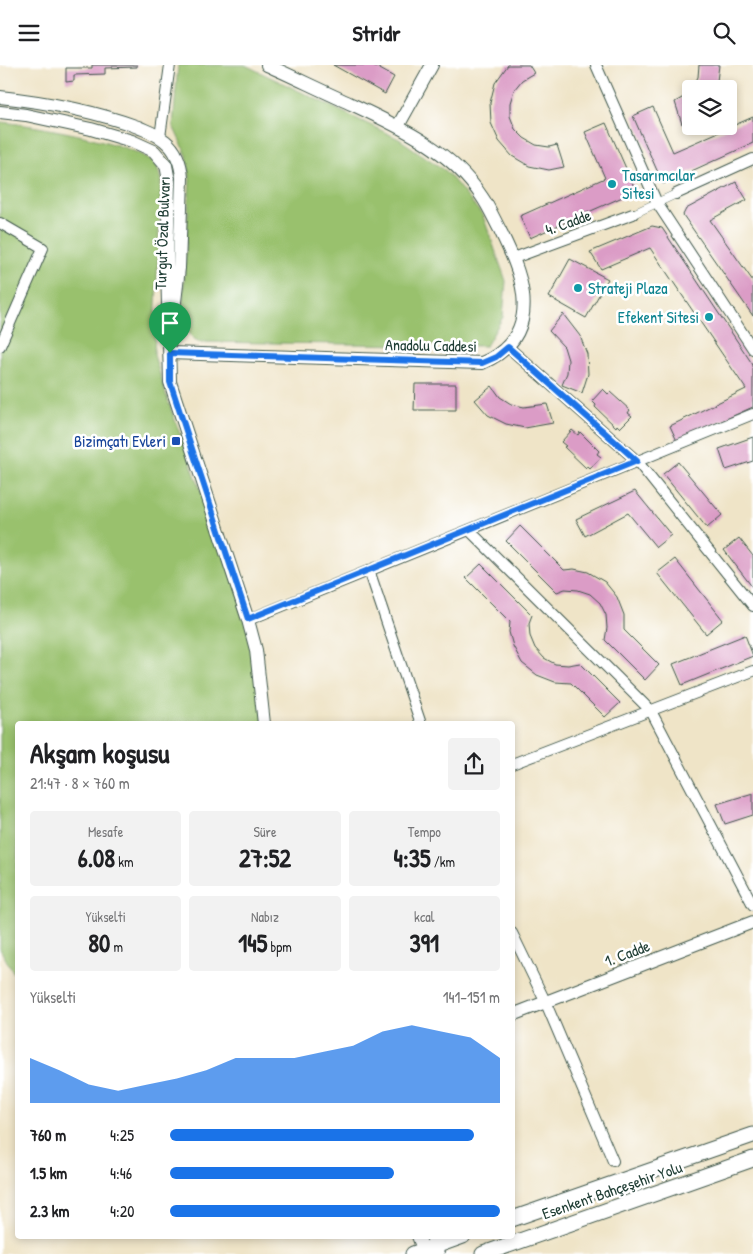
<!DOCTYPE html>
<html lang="tr">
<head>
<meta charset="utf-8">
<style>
  body { margin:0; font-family:"Patrick Hand",sans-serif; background:#f2f2f2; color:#202124; height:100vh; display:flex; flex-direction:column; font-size:19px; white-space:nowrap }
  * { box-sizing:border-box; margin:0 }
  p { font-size:16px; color:#757577 }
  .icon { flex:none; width:28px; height:28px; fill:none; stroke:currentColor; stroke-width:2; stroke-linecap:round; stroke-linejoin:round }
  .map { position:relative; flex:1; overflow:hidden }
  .panel { position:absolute; left:15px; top:656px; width:500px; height:518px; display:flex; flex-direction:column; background:#fff; border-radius:5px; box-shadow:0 2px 8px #0003 }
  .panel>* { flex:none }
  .tools { position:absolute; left:682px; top:15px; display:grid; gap:10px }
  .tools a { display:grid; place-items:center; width:55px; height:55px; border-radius:5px; background:#fff; box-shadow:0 2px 8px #0003; font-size:25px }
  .pin { position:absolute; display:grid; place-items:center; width:42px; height:42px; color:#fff; margin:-51px -21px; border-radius:50% 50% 50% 0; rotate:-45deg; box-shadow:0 0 5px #0007 }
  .pin .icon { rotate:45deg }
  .round { display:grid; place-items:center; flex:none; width:52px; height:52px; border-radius:5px; background:#f2f2f2 }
  .overview { display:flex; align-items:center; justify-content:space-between; height:85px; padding:0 15px }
  h1 { font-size:28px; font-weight:700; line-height:38px }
  .stats { display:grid; grid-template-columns:repeat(3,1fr); gap:8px; height:85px; padding:5px 15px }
  .stats div { display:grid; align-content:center; border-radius:5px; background:#f2f2f2; text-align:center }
  .stats b { font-size:25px; font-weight:700 }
  .stats small { font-size:14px; font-weight:400 }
  .stats p { font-size:14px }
  .chart { height:140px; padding:10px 15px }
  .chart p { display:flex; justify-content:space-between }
  .chart svg { width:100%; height:90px; margin-top:5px; fill:#1a73e8; opacity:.7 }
  ul { padding:0 15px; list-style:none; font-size:16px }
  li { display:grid; grid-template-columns:80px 60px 1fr; align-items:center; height:38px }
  li i { height:12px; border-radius:6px; background:#1a73e8 }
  header { display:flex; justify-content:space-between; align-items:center; height:65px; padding:0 15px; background:#fff; font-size:22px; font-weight:700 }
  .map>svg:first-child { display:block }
</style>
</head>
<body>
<header><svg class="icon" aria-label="menu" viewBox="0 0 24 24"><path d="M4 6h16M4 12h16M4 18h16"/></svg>Stridr<svg class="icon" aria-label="search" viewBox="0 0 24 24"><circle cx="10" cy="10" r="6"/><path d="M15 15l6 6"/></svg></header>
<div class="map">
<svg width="753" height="1189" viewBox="0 0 753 1189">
  <rect width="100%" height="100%" fill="#fff"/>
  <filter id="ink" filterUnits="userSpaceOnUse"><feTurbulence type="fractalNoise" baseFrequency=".02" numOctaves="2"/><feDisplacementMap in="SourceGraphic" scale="10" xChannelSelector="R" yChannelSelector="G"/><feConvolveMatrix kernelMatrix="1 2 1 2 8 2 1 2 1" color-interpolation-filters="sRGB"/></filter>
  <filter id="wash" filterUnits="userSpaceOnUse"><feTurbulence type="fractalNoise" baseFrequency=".0096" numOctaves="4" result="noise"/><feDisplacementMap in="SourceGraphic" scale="20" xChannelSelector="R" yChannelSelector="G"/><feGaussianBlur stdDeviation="1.12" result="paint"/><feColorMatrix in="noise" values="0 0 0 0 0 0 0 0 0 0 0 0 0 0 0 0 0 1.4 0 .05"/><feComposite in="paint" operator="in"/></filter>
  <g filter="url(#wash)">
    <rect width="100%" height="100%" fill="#efe4c7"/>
    <g fill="#99c16d" stroke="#5c7f50">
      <path d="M178,0H245L399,74L446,106L483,151L506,216L503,252L486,281L199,277C189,271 185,264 182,253L190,113L187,91L173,61Z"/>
      <path d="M0,57C29,59 140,78 156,100C158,104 160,110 161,115L154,290L168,336L248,555L264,659H18L17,914L0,884Z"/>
    </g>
    <g id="blocks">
      <g fill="#db9cc6">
        <polygon points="92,0 137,0 137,2 105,3 105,9 74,10 74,16 66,17 66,3 92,3"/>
        <polygon points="333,0 373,0 394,12 385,29"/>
        <polygon points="508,0 529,0 534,8 522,15 514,25 510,38 510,51 515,64 524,73 536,80 549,82 557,80 564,102 549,105 529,101 512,91 499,76 491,58 490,38 495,18"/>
        <polygon points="699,0 719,0 716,24 692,24 698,12"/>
        <polygon points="691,25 691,55 682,59 675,37 682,33"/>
        <polygon points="653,42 673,87 753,52 753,78 663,119 633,51"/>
        <polygon points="606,58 636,126 530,173 520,151 605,113 585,67"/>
        <polygon points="736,117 747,135 710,155 753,216 753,251 683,150 686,144"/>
        <polygon points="652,161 662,163 753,300 753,342 677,376 670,361 746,324 650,183 601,204 590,187"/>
        <polygon points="570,194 608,214 586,253 549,232"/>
        <polygon points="563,249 580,271 587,289 588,309 582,328 562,320 567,308 568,295 564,282 549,266"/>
        <polygon points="415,319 456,319 456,345 414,345"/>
        <polygon points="492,321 500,332 511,339 524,342 547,339 553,358 525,363 506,359 488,350 475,335"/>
        <polygon points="603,324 608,329 610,327 630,345 628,348 632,351 620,363 617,360 616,362 595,342 596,340 592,336"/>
        <polygon points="572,365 578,370 580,367 599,386 597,389 601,392 590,404 587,401 586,403 564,382 566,381 561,377"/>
        <polygon points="753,372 753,396 726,405 719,384"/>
        <polygon points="678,397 722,450 707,463 663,409"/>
        <polygon points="635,426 671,470 656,482 628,448 585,471 576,454"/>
        <polygon points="520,461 564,505 574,504 588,507 605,517 617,532 624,550 624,565 659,600 645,615 605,575 607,563 606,550 600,538 590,529 578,525 565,524 557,527 506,476"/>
        <polygon points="739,473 753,491 753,523 724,485"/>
        <polygon points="675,494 723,555 706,569 657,508"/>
        <polygon points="481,499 532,550 529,558 530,571 535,583 544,593 555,599 568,600 580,598 620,638 605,652 571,618 555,617 537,610 522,598 513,581 509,567 510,557 466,513"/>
        <polygon points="745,570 753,591 682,620 673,599"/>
        <polygon points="753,728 753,750 725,759 717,739"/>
      </g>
    </g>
  </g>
  <g filter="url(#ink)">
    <use href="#blocks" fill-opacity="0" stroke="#3e564a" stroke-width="1"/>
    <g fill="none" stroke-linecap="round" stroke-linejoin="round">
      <defs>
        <polyline id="pedestrian" points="633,149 676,129"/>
        <g id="minor">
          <polyline points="596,0 657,138 753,284"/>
          <polyline points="160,72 170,0"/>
          <polyline points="676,129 753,94"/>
          <polyline points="0,158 43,183 0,281"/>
          <polyline points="514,193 633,149"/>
          <polyline points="508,282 637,396 753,541"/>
          <polyline points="469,465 651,646 753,840"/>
          <polyline points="369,505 421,659"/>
          <polyline points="248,555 753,349"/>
          <polyline points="512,699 753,606"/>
          <polyline points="512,868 545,936 613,1096"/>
        </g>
        <g id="tertiary">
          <path d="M0,32C46,37 94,46 138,62C147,66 157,69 165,76C176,85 181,98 182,113L179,203L174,245"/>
          <polyline points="0,47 26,50 91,64 132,76 154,86 166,100 169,116 167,201 170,317 248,555 256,585 264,659"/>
          <polyline points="398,61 432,0"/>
          <path d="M170,288L482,298C512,285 527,263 523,229C520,206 510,186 500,165C494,154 489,142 482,132C451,84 396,60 347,37C320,25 294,12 267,0"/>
          <polyline points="512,950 753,857"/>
          <polyline points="418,1171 425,1189"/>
          <polyline points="432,1171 438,1189"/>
        </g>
        <g id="primary">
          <polyline points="512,1154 753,1070"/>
          <polyline points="413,1189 463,1171"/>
          <polyline points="483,1189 753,1094"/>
        </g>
      </defs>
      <use href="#pedestrian" stroke="#3e564a" stroke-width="9"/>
      <use href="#minor" stroke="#3e564a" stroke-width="12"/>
      <use href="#tertiary" stroke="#3e564a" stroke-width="14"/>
      <use href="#primary" stroke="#3e564a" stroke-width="17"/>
      <use href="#pedestrian" stroke="#fff" stroke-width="8"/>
      <use href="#minor" stroke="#fff" stroke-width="10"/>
      <use href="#tertiary" stroke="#fff" stroke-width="12"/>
      <use href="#primary" stroke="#fff" stroke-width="15"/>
    </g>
  </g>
  <g fill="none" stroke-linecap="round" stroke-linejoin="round" filter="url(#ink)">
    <defs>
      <polygon id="route" points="508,282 637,396 248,554 170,317 170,288 482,298 496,292"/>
    </defs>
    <use href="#route" stroke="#fff" stroke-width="10"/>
    <use href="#route" stroke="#1a73e8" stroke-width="6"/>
  </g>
  <g fill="#0f9aa8" stroke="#fff" stroke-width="2">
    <circle cx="612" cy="119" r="5"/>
    <circle cx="578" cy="223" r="5"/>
    <circle cx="709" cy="252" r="5"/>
  </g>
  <rect fill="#1a4fb4" stroke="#fff" stroke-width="2" x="171" y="371" width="10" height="10" rx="2.5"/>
  <g text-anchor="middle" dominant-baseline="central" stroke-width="5" stroke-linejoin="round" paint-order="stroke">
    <g font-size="16" fill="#0d838f" stroke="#fff" text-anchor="start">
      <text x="622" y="110">Tasarımcılar<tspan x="622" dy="18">Sitesi</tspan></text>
      <text x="588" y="223">Strateji Plaza</text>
      <text x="699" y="252" text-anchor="end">Efekent Sitesi</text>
    </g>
    <g font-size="16" fill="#1f3d34" stroke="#fff">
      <text transform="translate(568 157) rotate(-20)">4. Cadde</text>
      <text transform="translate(162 168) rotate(-88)">Turgut Özal Bulvarı</text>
      <text transform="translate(431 280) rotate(1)">Anadolu Caddesi</text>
      <text transform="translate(627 888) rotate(-21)">1. Cadde</text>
      <text transform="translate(612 1125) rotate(-19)">Esenkent Bahçeşehir Yolu</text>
    </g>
    <g font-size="16" fill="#164399" stroke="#fff" text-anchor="end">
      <text x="166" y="376">Bizimçatı Evleri</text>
    </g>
  </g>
</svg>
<div class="tools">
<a><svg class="icon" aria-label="layers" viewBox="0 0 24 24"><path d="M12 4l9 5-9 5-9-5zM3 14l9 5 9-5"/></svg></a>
</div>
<div class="pin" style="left:170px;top:288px;background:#1e9e55"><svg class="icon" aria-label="arrive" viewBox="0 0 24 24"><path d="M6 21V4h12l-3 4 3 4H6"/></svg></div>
<section class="panel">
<div class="overview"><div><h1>Akşam koşusu</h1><p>21:47 · 8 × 760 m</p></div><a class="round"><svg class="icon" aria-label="share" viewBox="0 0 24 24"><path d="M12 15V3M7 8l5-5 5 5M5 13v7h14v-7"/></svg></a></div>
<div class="stats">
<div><p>Mesafe</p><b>6.08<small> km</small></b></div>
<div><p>Süre</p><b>27:52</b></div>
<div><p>Tempo</p><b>4:35<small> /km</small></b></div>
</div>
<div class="stats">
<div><p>Yükselti</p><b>80<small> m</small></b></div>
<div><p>Nabız</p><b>145<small> bpm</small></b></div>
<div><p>kcal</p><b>391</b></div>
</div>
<div class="chart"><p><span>Yükselti</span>141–151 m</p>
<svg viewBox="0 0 160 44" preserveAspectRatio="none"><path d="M0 44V22L10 28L20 35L30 38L40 35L50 32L60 28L70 22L80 22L90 22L100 19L110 16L120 9L130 6L140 9L150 12L160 22V44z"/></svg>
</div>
<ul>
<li><b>760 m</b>4:25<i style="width:92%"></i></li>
<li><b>1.5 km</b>4:46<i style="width:68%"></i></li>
<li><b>2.3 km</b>4:20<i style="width:100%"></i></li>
</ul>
</section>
</div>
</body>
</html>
